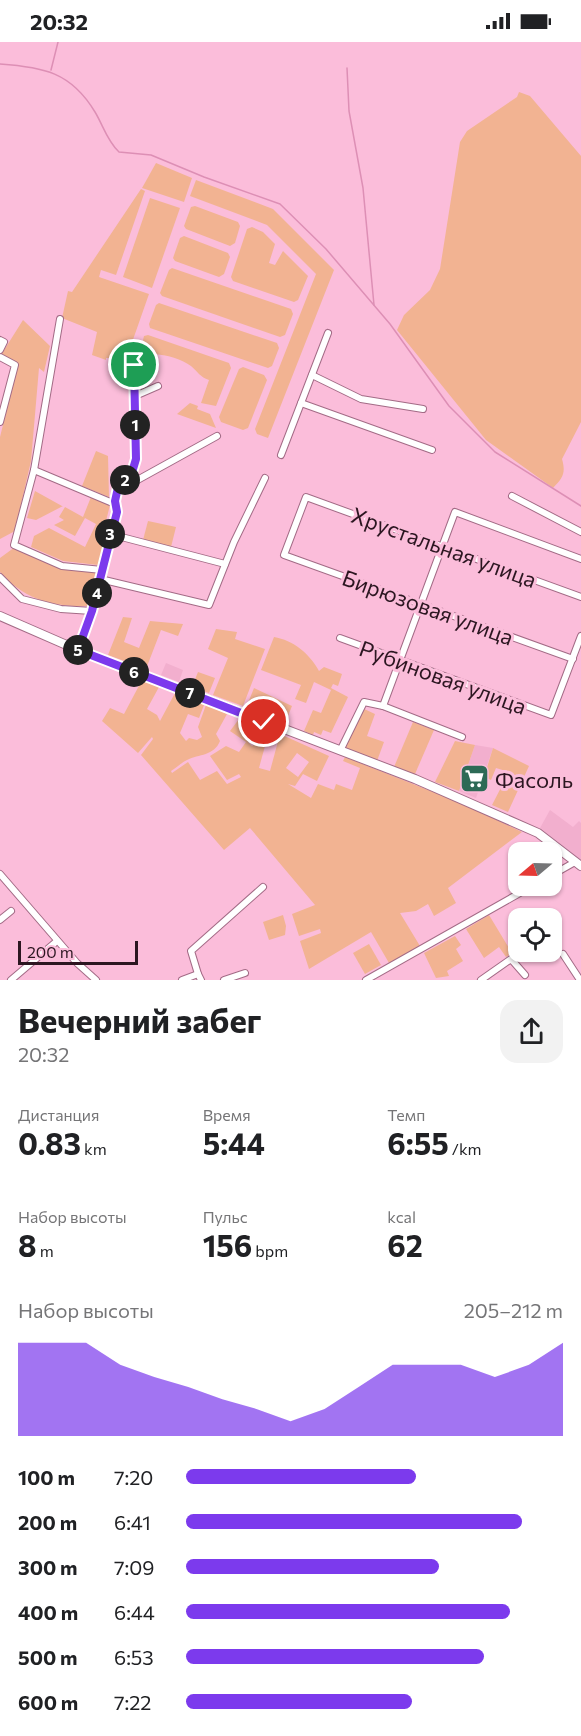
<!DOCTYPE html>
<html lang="ru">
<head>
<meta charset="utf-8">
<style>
  body { margin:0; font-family:Commissioner,sans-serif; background:#f2f2f2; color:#202124; height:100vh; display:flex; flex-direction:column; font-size:22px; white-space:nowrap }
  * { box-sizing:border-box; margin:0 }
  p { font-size:20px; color:#757577 }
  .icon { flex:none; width:33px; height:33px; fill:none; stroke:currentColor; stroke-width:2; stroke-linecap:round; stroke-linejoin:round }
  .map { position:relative; height:938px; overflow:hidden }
  .side { display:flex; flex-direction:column; background:#fff; flex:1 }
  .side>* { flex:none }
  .needle { width:39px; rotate:251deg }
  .buttons { position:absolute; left:508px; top:800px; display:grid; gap:12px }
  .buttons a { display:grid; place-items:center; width:54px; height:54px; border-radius:12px; background:#fff; box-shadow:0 2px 4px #0004; font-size:30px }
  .scale { position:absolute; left:18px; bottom:15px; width:120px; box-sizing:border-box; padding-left:6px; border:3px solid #2c1621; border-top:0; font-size:16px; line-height:21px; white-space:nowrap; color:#2c1621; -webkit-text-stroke:4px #fbbdda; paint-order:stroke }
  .pin { position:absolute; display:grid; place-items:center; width:51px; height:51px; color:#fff; margin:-26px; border:3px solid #fff; border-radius:50%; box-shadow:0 2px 6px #0007 }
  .km { position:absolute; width:30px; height:30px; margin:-15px; border-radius:50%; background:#222; color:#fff; font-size:16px; line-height:30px; text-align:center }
  .round { display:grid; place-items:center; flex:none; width:63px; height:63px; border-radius:18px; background:#f2f2f2 }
  .overview { display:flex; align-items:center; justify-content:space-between; height:102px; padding:0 18px }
  h1 { font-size:33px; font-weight:700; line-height:45px }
  .stats { display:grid; grid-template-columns:repeat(3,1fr); gap:9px; height:102px; padding:6px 18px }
  .stats div { display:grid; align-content:center }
  .stats b { font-size:30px; font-weight:700 }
  .stats small { font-size:16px; font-weight:400 }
  .stats p { font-size:16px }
  .chart { height:168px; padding:12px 18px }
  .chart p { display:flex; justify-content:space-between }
  .chart svg { width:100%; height:108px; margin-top:6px; fill:#7c3aed; opacity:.7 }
  ul { padding:0 18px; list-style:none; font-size:20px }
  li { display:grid; grid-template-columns:96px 72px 1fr; align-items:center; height:45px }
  li i { height:15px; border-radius:8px; background:#7c3aed }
  .status { display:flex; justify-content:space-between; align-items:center; height:42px; padding:0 30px; background:#fff; direction:ltr }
  .status svg { height:16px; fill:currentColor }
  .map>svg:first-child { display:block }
</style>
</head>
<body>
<div class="status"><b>20:32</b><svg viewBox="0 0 49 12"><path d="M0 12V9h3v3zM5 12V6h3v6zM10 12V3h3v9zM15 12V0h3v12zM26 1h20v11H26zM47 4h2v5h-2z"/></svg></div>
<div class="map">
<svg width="581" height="938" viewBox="0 0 581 938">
  <rect width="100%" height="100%" fill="#fbbdda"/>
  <g fill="#f2afce">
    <polygon points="166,621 183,628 179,640 161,633"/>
    <polygon points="475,703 493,706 476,756 459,749"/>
    <polygon points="550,768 573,785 579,779 581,781 581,818 540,786"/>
  </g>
  <g fill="#f2b392" fill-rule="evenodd">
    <path d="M519,50L530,54L581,114V380L562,417C566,431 563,436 553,446L486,398L397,288L404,273L430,248L440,227L460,100L467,89L517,55Z"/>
    <polygon points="156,121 192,136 184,160 142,146"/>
    <polygon points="196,138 273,167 334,228 268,396 257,392 255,387 316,232 267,183 190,154"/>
    <polygon points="141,147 145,149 116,233 101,228 99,235 149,252 129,309 130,316 106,316 106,318 92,313 97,290 62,276 68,249 72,250"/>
    <polygon points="150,156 180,166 152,246 123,235"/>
    <polygon points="195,164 238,180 240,184 235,201 230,204 186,187 184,184 191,165"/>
    <polygon points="252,185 263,190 275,202 269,221 275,223 283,209 308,234 298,258 294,260 233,239 231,235 247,187"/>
    <polygon points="184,194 228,211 230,215 224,232 219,235 175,219 173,216 180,196"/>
    <polygon points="172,226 291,267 293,272 285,293 280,295 162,254 160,251 169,228"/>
    <polygon points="159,261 277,301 279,306 272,324 268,326 150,286 149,282 156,263"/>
    <polygon points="23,278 50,304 44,330 39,326 31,419 15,489 0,497 0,395 18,322 1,313"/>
    <path d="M148,293L229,321L231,326L216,364L201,361L209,338C200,335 198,330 191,324C179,315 153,308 139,315L144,294Z"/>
    <polygon points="243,325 264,333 267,338 248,386 243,388 221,380 219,375 239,327"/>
    <polygon points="190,361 198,364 197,367 210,372 216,386 177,372"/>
    <polygon points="96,409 108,414 109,455 82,444"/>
    <polygon points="35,449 62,464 63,464 36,478 27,476"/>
    <polygon points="91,455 110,463 104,487 108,489 98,523 63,519 31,505 34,494 49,486 85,505 96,482 85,476 75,494 54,483 64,478 59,475 65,465 83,475"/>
    <polygon points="148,479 176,485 171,505 143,498"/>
    <path d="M15,505L61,526L96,530L87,564C51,565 24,557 0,530V516Z"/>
    <polygon points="123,575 132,576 124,600 139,606 150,579 183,582 178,594 161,588 146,627 108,613"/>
    <polygon points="216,587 237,590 235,597 265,607 243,664 213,653 228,616 208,607"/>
    <path d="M274,595C293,598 310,612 319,629L324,625L342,632L338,644L333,642L331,646L348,655L331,691L323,688L321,693L314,690L313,693L304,689L313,668L321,671L331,648L314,640L306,661L295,657L301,643L261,628Z"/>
    <polygon points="198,630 215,636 209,651 192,645"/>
    <path d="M142,638L159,645L147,667L157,673L160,679L175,651L204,663L199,676L188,672L180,691L186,699L189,696L197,698L202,695L198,685L206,663L227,672L216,692L220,699C214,714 199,712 187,718C181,721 176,726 171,729L172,731L188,720L200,738L217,729L227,742L241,735L239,732L227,738L210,714L226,704L239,710L246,700L230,689L239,677L268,690L248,700L252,704L268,693L259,726L270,729L280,692L329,714L317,739L303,732L295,744L288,742L311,756L318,742L334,748L336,742L352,748L360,726L343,719L345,715L461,761L522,790L448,846L456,861L434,874L428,862L416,869L400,871L420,904L389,921L371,890L309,927L300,899L321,891L320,887L299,894L292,872L315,863L250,786L224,808L141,713L153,697L152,695L138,711L102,679L110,666L124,672ZM297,711L309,720L298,735L286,726Z"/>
    <polygon points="254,646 292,664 285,681 246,666"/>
    <polygon points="362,666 375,672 367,694 384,700 377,719 344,706"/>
    <polygon points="413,680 434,688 415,732 394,725"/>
    <polygon points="455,699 475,703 459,749 435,740"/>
    <polygon points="493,706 529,724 508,770 492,763 509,730 496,726 491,738 484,735"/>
    <polygon points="283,873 286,884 285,893 269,898 263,880"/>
    <polygon points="489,873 512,911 506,915 499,905 484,916 466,887"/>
    <polygon points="455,894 461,903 456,907 463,919 447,929 449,934 436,936 424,911"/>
    <polygon points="369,902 381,923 365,932 353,911"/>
  </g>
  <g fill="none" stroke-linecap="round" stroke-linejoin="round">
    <g stroke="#dd8fb5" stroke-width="1.5">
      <path d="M0,22C43,25 71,30 95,70C103,83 107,99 119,110L151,113L204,135L280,162L326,207L390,282L449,364L495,410L581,464"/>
      <polyline points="347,26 349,69 363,146 374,263"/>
      <polyline points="51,28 58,0"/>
    </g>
    <defs>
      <g id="minor">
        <polyline points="60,277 34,428 14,503 62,524 102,528"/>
        <polyline points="0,298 4,300 0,308"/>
        <polyline points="0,315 15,323 0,380"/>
        <polyline points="312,333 361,357 423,367"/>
        <polyline points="135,354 158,344"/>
        <polyline points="301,361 432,408"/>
        <polyline points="281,413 328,291"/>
        <polyline points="34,428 115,462"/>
        <polyline points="132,441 217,394"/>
        <polyline points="512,454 581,490"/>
        <polyline points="110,492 225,522"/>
        <polyline points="0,535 22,557 61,567 92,569"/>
        <polyline points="100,537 209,563 234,500 265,436"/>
        <polyline points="340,596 551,673 581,594"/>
        <polyline points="78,608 92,569 117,470 115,459 119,441 130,437 136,417 134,323"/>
        <polyline points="573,617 284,513 306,455 581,555"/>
        <polyline points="383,664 455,470 581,517"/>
        <polyline points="340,709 364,660 383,664 462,695"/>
        <polyline points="0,832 77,921 96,938"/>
        <polyline points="552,833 575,820"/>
        <polyline points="0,878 11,869"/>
        <polyline points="563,912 580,938"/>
        <polyline points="198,932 191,909 263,845"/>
        <polyline points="11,938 57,899"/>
        <polyline points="182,938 198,932 201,938"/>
        <polyline points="224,938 245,931"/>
        <polyline points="366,938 534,843"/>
        <polyline points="481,938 511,917 525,933"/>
      </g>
      <polyline id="major" points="0,574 78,608 415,737 538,791 581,824"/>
    </defs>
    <use href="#minor" stroke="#a36b86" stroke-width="8"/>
    <use href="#major" stroke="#a36b86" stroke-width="10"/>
    <use href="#minor" stroke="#fff" stroke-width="6"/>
    <use href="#major" stroke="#fff" stroke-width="8"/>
  </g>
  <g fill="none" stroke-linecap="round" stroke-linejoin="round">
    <defs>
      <polyline id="route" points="134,323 136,417 130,437 119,441 115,459 117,470 92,569 78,608 264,680"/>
    </defs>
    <use href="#route" stroke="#fff" stroke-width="12"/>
    <use href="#route" stroke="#7c3aed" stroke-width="8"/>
  </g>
  <defs>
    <symbol id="supermarket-square" viewBox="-11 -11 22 22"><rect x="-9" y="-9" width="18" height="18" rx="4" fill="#2d6a56" stroke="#fbbdda"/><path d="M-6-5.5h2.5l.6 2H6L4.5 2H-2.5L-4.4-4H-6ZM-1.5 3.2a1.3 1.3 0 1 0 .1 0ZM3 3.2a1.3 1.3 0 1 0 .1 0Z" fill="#fff"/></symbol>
  </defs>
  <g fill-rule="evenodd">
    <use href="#supermarket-square" x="458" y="720" width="33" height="33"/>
  </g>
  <g text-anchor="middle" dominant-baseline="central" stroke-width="6" stroke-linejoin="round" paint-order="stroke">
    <g font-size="22" fill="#2c1621" stroke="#fbbdda">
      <text transform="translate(444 505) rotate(20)">Хрустальная улица</text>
      <text transform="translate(428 565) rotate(20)">Бирюзовая улица</text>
      <text transform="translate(443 635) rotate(20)">Рубиновая улица</text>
    </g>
    <g font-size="22" fill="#2c1621" stroke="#fbbdda" text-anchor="start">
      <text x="495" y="737">Фасоль</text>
    </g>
  </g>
</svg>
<div class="buttons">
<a><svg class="needle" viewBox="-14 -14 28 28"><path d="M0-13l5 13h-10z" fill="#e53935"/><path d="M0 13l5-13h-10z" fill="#757577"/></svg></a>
<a><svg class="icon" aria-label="locate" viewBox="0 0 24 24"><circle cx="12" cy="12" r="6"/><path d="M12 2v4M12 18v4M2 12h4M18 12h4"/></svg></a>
</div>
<div class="scale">200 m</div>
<div class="pin" style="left:134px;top:323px;background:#1e9e55"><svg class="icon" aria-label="arrive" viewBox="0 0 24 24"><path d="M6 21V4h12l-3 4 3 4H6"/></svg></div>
<div class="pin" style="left:264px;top:680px;background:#d93025"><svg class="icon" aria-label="check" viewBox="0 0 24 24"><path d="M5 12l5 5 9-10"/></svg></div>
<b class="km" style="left:135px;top:383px">1</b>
<b class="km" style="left:125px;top:438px">2</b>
<b class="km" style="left:110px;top:492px">3</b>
<b class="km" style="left:97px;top:551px">4</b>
<b class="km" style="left:78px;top:608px">5</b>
<b class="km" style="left:134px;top:630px">6</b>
<b class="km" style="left:190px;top:651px">7</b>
</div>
<section class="side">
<div class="overview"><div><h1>Вечерний забег</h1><p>20:32</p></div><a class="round"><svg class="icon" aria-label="share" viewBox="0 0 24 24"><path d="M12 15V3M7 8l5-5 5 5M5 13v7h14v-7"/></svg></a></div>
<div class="stats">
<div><p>Дистанция</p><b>0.83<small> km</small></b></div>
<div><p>Время</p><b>5:44</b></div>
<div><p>Темп</p><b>6:55<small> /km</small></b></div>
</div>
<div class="stats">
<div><p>Набор высоты</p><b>8<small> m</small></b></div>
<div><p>Пульс</p><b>156<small> bpm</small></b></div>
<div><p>kcal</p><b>62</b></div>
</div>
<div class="chart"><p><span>Набор высоты</span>205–212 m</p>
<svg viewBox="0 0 160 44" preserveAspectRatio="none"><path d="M0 44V6L10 6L20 6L30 15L40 20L50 24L60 29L70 33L80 38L90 33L100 24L110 15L120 15L130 15L140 20L150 15L160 6V44z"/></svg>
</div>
<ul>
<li><b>100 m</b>7:20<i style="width:61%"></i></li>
<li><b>200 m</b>6:41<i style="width:89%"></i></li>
<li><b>300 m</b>7:09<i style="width:67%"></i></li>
<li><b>400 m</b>6:44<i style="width:86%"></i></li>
<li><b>500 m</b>6:53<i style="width:79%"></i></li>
<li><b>600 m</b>7:22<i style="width:60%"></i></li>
</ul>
</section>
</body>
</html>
